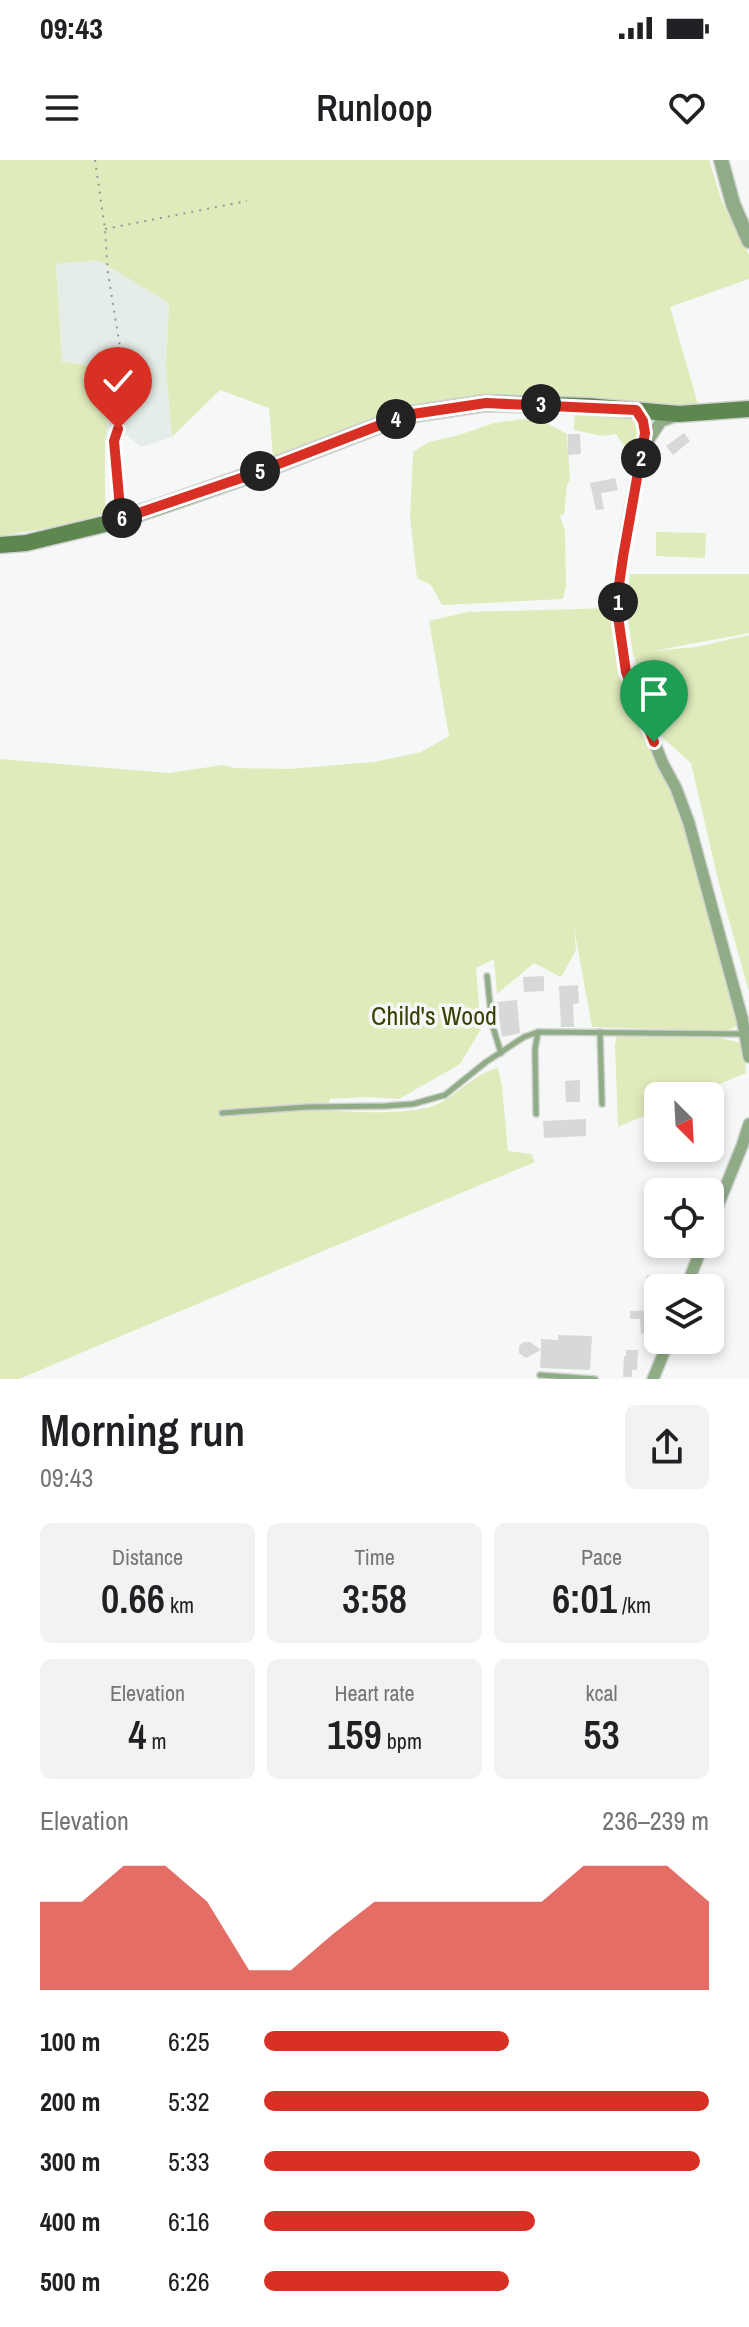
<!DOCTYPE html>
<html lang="en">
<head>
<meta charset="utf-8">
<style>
  body { margin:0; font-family:"Archivo Narrow",sans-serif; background:#f2f2f2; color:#202124; height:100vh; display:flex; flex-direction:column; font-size:30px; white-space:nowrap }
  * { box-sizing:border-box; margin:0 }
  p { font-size:26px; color:#757577 }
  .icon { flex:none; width:44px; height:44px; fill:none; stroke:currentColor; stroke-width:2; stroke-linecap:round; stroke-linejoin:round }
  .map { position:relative; height:1219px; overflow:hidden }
  .details { display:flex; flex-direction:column; background:#fff; flex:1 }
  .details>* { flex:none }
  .needle { width:52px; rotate:156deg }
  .tools { position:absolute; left:644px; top:922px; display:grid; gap:16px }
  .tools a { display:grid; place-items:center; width:80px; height:80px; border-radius:12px; background:#fff; box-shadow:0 4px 12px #0003; font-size:40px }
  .pin { position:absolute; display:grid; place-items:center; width:68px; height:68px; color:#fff; margin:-82px -34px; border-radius:50% 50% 50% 0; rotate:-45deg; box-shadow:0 0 8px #0007 }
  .pin .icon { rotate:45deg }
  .km { position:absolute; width:40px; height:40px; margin:-20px; border-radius:50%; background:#222; color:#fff; font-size:22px; line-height:40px; text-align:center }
  .round { display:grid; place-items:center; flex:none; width:84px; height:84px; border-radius:12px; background:#f2f2f2 }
  .summary { display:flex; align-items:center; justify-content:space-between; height:136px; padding:0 40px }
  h1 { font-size:44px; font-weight:600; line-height:60px }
  .metrics { display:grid; grid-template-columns:repeat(3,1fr); gap:12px; height:136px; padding:8px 40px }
  .metrics div { display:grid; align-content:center; border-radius:12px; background:#f2f2f2; text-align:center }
  .metrics b { font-size:40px; font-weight:600 }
  .metrics small { font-size:22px; font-weight:400 }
  .metrics p { font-size:22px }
  .chart { height:224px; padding:16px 40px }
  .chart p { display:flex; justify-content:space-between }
  .chart svg { width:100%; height:144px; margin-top:8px; fill:#d93025; opacity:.7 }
  ul { padding:0 40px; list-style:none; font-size:26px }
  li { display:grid; grid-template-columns:128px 96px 1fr; align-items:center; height:60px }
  li i { height:20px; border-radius:10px; background:#d93025 }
  .status { display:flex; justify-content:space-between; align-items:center; height:56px; padding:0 40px; background:#fff; direction:ltr }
  .status svg { height:22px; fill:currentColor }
  header { display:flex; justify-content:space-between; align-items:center; height:104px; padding:0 40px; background:#fff; font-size:36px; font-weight:600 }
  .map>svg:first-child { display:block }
</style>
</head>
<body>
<div class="status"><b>09:43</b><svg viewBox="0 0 49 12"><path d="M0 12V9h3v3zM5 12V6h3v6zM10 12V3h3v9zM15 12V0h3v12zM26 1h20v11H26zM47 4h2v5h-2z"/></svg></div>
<header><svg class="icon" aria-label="menu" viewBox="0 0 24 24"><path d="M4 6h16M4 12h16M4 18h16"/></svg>Runloop<svg class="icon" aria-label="heart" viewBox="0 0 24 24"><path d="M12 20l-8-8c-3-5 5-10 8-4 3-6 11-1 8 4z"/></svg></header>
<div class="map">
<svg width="749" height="1219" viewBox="0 0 749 1219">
  <rect width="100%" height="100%" fill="#f5f8f6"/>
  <polygon fill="#e4ede7" points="98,100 169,143 166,208 172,277 141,287 127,275 105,280 114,208 62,202 56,104"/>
  <g fill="#e0ebbc">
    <polygon points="0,0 709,0 722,42 749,95 749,119 670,147 700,251 485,239 355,268 273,297 269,248 220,230 172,277 166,208 169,143 98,100 56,104 62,202 114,208 105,280 105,346 103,354 66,365 0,376"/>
    <polygon points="575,250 634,252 640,262 638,298 631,296 616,274 602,276 574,270"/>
    <polygon points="524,259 547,263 567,274 570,320 567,325 564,354 560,356 565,371 566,426 563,439 442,445 431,425 417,418 410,358 413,292 429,282 459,275 494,263"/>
    <polygon points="656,372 706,373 705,398 656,396"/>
    <polygon points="630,414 749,414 749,473 653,491 696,487 749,475 749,832 719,724 691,603 663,578 633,494 626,445"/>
    <path d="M612,448L623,522L680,649L740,865L726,871L592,867L574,768L576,790L561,817L534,803L497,834L494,799L476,808L481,869L460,904L399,939L367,937L330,939L328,950C352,953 419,955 440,943C460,932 476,913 498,908L502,926L508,991L531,994L535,1002L19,1219H0V599L169,613L223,605L234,608L290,609L374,602L421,592L449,576L429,461L468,452Z"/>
    <polygon points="617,875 721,878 744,884 746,913 691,936 658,936 658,950 618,967 615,885"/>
  </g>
  <g fill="#d6d9d8">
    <polygon points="684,273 690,281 673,295 666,286"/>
    <polygon points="568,274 580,274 581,294 568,295"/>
    <polygon points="615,318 618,330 601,333 604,349 596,350 590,323"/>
    <polygon points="544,816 544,831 524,832 523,817"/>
    <polygon points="578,825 579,843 573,844 574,867 561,867 559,826"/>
    <polygon points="517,840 520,873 502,877 497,842"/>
    <polygon points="580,920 580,942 566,942 565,921"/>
    <polygon points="586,959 586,976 544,978 543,961"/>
    <polygon points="647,1115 665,1118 663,1128 645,1127"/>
    <polygon points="658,1150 658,1158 648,1158 649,1173 641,1174 640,1159 630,1159 630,1151"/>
    <polygon points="558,1175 592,1176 590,1210 540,1208 541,1190 526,1198 519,1193 519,1186 524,1182 530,1182 541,1190 541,1179 558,1180"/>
    <polygon points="626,1190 638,1190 637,1210 632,1210 632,1217 623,1217 624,1196 626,1196"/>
  </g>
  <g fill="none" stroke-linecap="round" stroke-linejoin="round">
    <defs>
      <g id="service">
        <polyline points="487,816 492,864 501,893"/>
        <polyline points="600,872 602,944"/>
        <polyline points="222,953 307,947 385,946 413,944 445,935 486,902 524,877 538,872 745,874"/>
        <polyline points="536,954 535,889 538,872"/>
        <polyline points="540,1215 595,1219"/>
      </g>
      <g id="minor">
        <polyline points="636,250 643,261 645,273 628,360 619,425 618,456 626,512 663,604 676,628 689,663 742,858 749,897"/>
        <polyline points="646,284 661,261 676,256"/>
        <polyline points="710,1065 742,986 749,964"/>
        <polyline points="686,1128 703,1084"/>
        <polyline points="653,1219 669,1180"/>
      </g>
      <polyline id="tertiary" points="721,0 733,44 749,81"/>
      <polyline id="secondary" points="0,385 26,383 109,363 164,345 250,315 406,255 486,243 587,246 679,254 749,249"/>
    </defs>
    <use href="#service" stroke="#d0d2d0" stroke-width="8"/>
    <use href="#minor" stroke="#d0d2d0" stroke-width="14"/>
    <use href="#tertiary" stroke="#d0d2d0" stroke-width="17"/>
    <use href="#secondary" stroke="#d0d2d0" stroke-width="19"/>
    <g stroke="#969896" stroke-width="2" stroke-dasharray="2 6" stroke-linecap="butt">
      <polyline points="95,0 105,69 108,113 129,243 129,250 114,281 119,345"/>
      <polyline points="105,69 247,41"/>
    </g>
    <use href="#service" stroke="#90ac87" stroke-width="5"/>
    <use href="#minor" stroke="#90ac87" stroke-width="11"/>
    <use href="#tertiary" stroke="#90ac87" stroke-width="14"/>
    <use href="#secondary" stroke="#5e8750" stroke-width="16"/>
  </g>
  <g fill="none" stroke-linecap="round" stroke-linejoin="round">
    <defs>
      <polyline id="route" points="118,269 114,281 121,359 250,315 406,255 486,243 636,250 643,261 645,273 623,397 619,425 618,456 626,512 654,582"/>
    </defs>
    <use href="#route" stroke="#fff" stroke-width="16"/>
    <use href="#route" stroke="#d93025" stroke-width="10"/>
  </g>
  <g text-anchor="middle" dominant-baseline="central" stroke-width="7" stroke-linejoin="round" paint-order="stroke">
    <g font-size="26" fill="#374000" stroke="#f5f8f6">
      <text x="434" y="855">Child's Wood</text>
    </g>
  </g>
</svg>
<div class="tools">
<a><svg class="needle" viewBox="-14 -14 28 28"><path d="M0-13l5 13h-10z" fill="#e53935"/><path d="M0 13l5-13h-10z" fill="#757577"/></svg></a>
<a><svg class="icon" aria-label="locate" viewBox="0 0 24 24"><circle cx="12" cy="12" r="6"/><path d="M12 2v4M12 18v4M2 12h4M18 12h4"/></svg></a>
<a><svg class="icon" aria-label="layers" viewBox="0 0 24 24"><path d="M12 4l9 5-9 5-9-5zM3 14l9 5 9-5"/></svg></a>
</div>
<div class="pin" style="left:654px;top:582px;background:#1e9e55"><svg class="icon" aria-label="arrive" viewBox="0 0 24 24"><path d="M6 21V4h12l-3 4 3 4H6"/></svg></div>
<div class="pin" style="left:118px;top:269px;background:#d93025"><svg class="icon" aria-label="check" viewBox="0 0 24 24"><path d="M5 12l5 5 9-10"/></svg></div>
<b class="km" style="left:618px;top:442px">1</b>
<b class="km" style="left:641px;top:298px">2</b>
<b class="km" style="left:541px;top:244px">3</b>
<b class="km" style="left:396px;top:259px">4</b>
<b class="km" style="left:260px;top:311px">5</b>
<b class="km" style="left:122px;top:358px">6</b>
</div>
<section class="details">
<div class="summary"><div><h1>Morning run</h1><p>09:43</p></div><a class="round"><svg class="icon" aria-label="share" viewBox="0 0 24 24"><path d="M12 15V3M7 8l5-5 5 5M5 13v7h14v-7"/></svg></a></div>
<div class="metrics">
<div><p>Distance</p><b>0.66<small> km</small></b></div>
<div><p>Time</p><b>3:58</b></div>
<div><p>Pace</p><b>6:01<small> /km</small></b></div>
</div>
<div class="metrics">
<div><p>Elevation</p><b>4<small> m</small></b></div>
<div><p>Heart rate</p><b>159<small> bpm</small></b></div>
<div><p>kcal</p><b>53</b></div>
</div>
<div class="chart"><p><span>Elevation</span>236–239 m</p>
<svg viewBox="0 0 160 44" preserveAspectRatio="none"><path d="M0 44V17L10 17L20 6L30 6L40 17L50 38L60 38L70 27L80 17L90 17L100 17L110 17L120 17L130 6L140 6L150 6L160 17V44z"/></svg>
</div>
<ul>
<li><b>100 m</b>6:25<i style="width:55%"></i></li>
<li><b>200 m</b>5:32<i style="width:100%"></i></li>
<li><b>300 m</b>5:33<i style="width:98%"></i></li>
<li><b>400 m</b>6:16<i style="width:61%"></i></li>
<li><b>500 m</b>6:26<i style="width:55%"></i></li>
</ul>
</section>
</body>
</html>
